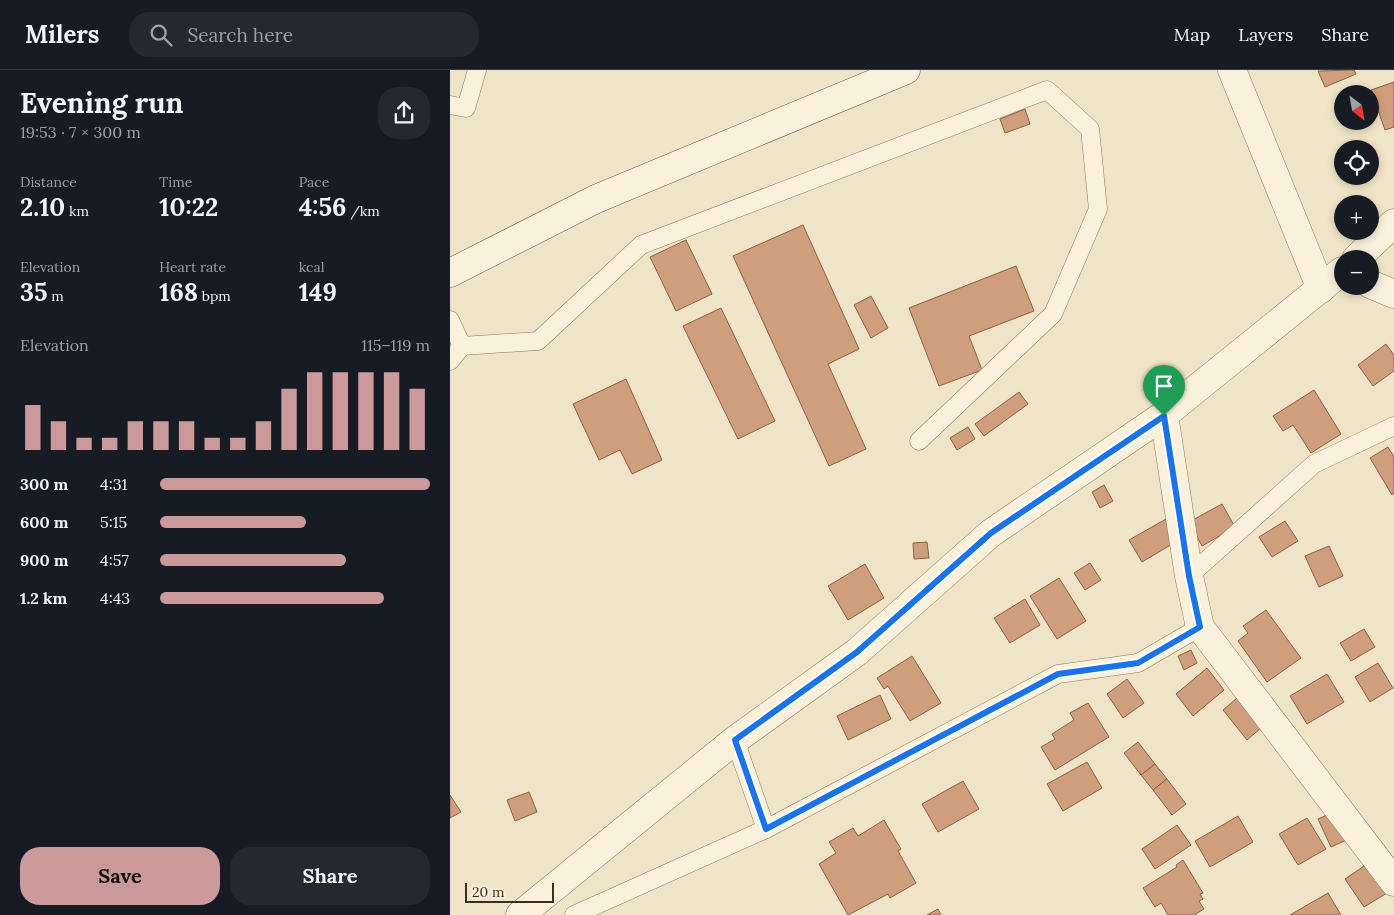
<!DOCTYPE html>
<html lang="en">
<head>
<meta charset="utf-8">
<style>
  body { margin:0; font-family:Lora,serif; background:#242831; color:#f1f3f6; height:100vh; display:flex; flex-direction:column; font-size:19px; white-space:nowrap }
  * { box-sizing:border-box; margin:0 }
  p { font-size:16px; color:#9ea1a6 }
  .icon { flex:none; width:28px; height:28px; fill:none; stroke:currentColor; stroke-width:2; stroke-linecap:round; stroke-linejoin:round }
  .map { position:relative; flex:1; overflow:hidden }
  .panel { display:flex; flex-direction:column; background:#171b24; width:450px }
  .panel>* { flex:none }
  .needle { width:32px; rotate:149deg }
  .buttons { position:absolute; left:884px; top:15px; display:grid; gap:10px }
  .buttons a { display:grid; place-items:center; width:45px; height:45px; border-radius:50%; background:#171b24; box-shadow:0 2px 8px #0003; font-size:25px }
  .scale { position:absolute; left:15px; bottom:12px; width:89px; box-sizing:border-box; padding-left:5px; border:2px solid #3d2e20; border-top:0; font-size:14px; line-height:18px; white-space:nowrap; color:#3d2e20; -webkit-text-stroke:4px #f7eed8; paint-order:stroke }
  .pin { position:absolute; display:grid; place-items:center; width:42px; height:42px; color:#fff; margin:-51px -21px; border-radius:50% 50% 50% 0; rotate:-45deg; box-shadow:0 0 5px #0007 }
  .pin .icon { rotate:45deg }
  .round { display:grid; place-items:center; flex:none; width:52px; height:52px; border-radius:20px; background:#242831 }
  .head { display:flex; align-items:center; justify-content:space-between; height:85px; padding:0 20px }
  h1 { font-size:28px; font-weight:800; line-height:38px }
  .metrics { display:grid; grid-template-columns:repeat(3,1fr); gap:8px; height:85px; padding:5px 20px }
  .metrics div { display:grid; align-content:center }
  .metrics b { font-size:25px; font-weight:800 }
  .metrics small { font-size:14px; font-weight:400 }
  .metrics p { font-size:14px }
  .chart { height:140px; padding:10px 20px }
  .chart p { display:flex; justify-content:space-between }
  .chart svg { width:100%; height:90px; margin-top:5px; stroke:#cc999b; stroke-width:6 }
  .button { display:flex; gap:10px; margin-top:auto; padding:10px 20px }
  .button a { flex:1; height:58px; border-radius:20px; background:#cc999b; color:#111; font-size:20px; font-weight:800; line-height:58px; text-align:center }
  .button a+a { background:#242831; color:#f1f3f6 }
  ul { padding:0 20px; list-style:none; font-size:16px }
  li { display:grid; grid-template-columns:80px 60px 1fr; align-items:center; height:38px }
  li i { height:12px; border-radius:6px; background:#cc999b }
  header { display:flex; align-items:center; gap:30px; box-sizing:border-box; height:70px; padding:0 25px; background:#171b24; border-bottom:1px solid #363941 }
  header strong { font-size:24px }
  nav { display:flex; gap:28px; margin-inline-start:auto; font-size:18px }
  .search { width:350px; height:45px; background:#242831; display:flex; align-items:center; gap:12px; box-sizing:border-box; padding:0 18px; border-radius:20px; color:#9ea1a6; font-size:19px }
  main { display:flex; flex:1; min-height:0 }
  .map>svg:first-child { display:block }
</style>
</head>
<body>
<header>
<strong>Milers</strong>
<div class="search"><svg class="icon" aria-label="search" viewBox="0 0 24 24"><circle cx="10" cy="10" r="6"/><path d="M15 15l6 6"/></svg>Search here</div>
<nav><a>Map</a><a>Layers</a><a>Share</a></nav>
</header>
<main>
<section class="panel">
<div class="head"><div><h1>Evening run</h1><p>19:53 · 7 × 300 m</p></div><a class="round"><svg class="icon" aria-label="share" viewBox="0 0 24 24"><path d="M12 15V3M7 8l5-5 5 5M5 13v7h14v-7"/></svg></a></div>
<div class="metrics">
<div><p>Distance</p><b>2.10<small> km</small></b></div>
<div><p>Time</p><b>10:22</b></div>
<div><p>Pace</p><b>4:56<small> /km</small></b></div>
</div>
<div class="metrics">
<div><p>Elevation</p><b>35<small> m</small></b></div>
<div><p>Heart rate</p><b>168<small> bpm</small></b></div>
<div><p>kcal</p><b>149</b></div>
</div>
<div class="chart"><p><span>Elevation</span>115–119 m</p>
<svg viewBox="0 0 160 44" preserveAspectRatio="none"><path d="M5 44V22M15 44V30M25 44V38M35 44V38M45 44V30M55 44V30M65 44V30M75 44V38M85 44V38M95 44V30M105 44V14M115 44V6M125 44V6M135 44V6M145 44V6M155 44V14"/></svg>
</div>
<ul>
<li><b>300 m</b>4:31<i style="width:100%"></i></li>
<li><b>600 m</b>5:15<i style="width:54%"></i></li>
<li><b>900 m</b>4:57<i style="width:69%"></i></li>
<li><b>1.2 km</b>4:43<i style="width:83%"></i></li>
</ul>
<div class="button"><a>Save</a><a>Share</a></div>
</section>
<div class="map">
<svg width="944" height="845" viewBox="0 0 944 845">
  <rect width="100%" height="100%" fill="#f0e4c8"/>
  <g fill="#cf9f7d" stroke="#8d5f41">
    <polygon points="904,0 906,4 875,17 868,1"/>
    <polygon points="944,12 944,57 935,60 921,20"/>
    <polygon points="575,39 580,54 555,63 550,49"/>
    <polygon points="353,155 409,279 378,294 416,379 379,396 283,186"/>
    <polygon points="236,170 262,224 226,241 200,187"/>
    <polygon points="566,196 584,241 519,266 532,300 489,316 459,238"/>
    <polygon points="421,226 438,258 421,268 404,235"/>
    <polygon points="271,238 325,351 288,369 233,256"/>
    <polygon points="936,274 944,285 944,301 923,316 908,295"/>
    <polygon points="176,309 212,390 182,404 170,380 149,390 123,334"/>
    <polygon points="864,320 891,364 861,383 843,355 833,361 823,346"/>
    <polygon points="569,322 578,334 534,366 525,354"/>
    <polygon points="518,357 525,369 507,380 500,368"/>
    <polygon points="938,377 944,387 944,423 942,425 920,388"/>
    <polygon points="654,415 663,431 650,438 642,422"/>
    <polygon points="772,434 785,457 752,476 739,452"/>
    <polygon points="716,449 729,470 692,492 679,470"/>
    <polygon points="835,451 848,471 822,487 809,467"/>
    <polygon points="477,472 479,488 464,489 463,473"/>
    <polygon points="879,476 893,506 869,517 855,486"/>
    <polygon points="640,493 651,510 635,520 624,503"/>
    <polygon points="415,494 434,528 398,550 378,516"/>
    <polygon points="609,508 636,551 607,569 580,526"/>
    <polygon points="575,529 590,555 560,573 544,548"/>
    <polygon points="816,540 851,588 817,612 788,571 798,563 793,556"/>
    <polygon points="914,559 925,577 901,591 890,573"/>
    <polygon points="741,580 747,593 734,600 728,586"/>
    <polygon points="462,586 491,633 460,651 438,616 434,619 427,608"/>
    <polygon points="928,593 943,618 920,632 905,607"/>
    <polygon points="757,598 774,620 743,646 726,624"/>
    <polygon points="877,604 894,632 857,654 840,626"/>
    <polygon points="677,609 694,633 673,648 657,624"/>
    <polygon points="794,622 819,651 797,670 773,640"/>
    <polygon points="430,625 441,649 398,670 387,646"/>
    <polygon points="638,633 659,667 605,700 591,677 605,669 602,664 624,650 620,643"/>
    <polygon points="688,672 705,694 691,705 674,683"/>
    <polygon points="637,692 652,718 613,741 597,714"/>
    <polygon points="705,694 717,709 703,720 691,705"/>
    <polygon points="717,709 736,734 722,745 703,720"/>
    <polygon points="513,711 529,739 488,762 472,734"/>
    <polygon points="79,722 87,742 65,751 57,730"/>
    <polygon points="0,725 11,742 0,748"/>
    <polygon points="886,741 899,769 881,777 868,749"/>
    <polygon points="788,746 803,772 760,797 745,771"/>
    <polygon points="857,748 876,779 848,795 829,764"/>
    <polygon points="434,750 451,779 448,781 466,813 440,828 438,824 398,845 369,794 386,783 379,772 403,758 408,766"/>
    <polygon points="727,755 741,775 705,799 692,779"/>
    <polygon points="733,790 753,823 750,824 753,829 749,831 754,839 744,845 718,845 711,833 705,837 693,818 727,797 726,795"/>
    <polygon points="917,794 937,823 914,837 895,809"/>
    <polygon points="878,823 891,845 840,845"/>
    <polygon points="488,839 491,845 477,845"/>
  </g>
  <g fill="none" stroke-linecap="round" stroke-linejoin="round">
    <defs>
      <g id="lane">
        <polyline points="0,35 16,38 27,0"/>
        <polyline points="0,250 12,276 88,271 191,175 597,20 640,59 648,139 603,244 469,371"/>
        <polyline points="0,291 12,276"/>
        <polyline points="739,506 864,394 944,356"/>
        <polyline points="285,670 316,759"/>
        <polyline points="124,845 316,759 608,604 688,593 750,557"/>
      </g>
      <g id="street">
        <polyline points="782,0 871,219"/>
        <polyline points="906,189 944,153"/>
        <polyline points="920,214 944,224"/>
        <polyline points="714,345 739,506 750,557 944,812"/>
        <polyline points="70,845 285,670 407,582 541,463 714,345 892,201"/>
      </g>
      <polyline id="secondary" points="0,203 146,129 456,0"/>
    </defs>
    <use href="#lane" stroke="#8d765c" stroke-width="19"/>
    <use href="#street" stroke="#8d765c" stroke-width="29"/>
    <use href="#secondary" stroke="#6f573f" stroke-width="29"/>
    <use href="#lane" stroke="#faf1dc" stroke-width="18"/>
    <use href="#street" stroke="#faf1dc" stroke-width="28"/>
    <use href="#secondary" stroke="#faf1dc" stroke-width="28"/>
  </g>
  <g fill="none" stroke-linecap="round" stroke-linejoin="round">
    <defs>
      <polygon id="route" points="714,346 739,506 750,557 688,593 608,604 316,759 285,670 407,582 541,463"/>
    </defs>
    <use href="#route" stroke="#fff" stroke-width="10"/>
    <use href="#route" stroke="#1a73e8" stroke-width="6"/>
  </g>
</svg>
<div class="buttons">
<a><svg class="needle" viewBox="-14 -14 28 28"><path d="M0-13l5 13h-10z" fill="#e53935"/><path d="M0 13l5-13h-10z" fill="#9ea1a6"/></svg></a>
<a><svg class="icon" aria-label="locate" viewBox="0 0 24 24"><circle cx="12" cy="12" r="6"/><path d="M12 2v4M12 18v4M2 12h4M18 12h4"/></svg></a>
<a>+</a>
<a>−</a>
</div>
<div class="scale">20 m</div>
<div class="pin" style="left:714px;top:346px;background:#1e9e55"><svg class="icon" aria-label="arrive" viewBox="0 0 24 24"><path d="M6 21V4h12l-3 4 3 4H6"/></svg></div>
</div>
</main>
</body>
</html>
